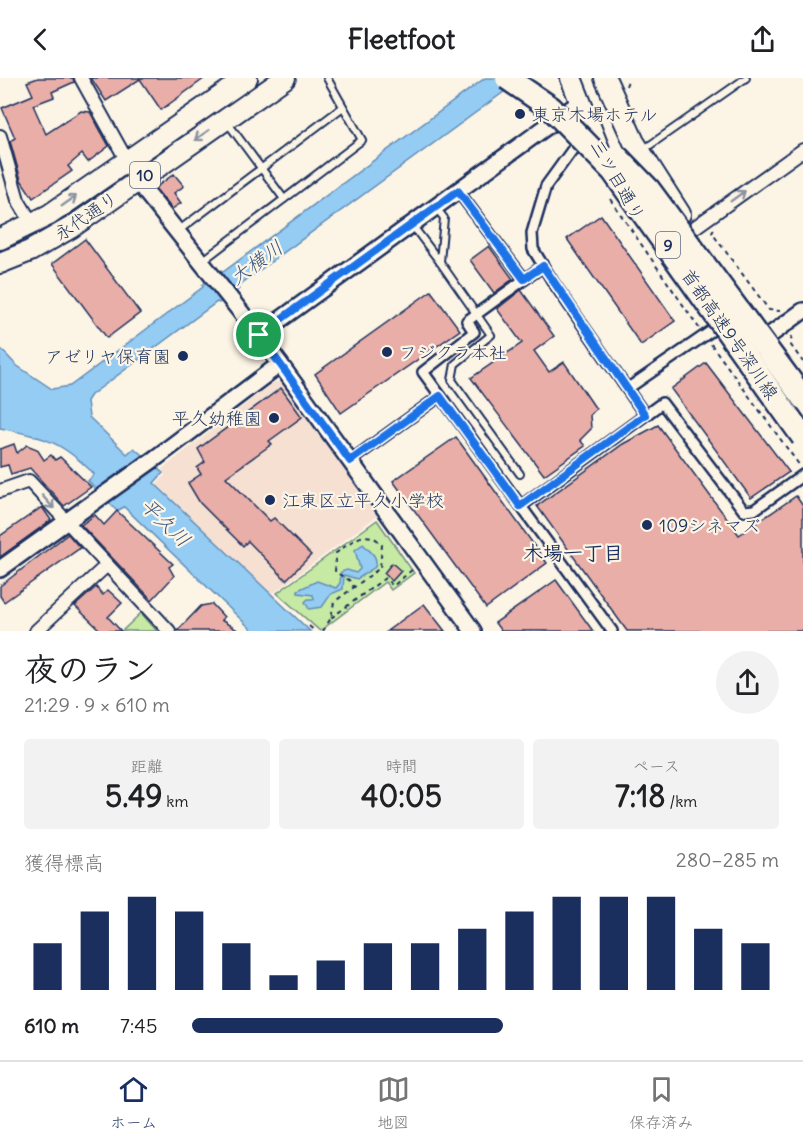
<!DOCTYPE html>
<html lang="ja">
<head>
<meta charset="utf-8">
<style>
  body { margin:0; font-family:Delius,"Klee One",sans-serif; background:#f2f2f2; color:#202124; height:100vh; display:flex; flex-direction:column; font-size:22px; white-space:nowrap }
  * { box-sizing:border-box; margin:0 }
  p { font-size:20px; color:#757577 }
  .icon { flex:none; width:33px; height:33px; fill:none; stroke:currentColor; stroke-width:2; stroke-linecap:round; stroke-linejoin:round }
  .map { position:relative; height:553px; overflow:hidden }
  .side { display:flex; flex-direction:column; background:#fff; flex:1 }
  .side>* { flex:none }
  .pin { position:absolute; display:grid; place-items:center; width:51px; height:51px; color:#fff; margin:-26px; border:3px solid #fff; border-radius:50%; box-shadow:0 2px 6px #0007 }
  .round { display:grid; place-items:center; flex:none; width:63px; height:63px; border-radius:32px; background:#f2f2f2 }
  .headline { display:flex; align-items:center; justify-content:space-between; height:102px; padding:0 24px }
  h1 { font-size:33px; font-weight:700; line-height:45px }
  .stats { display:grid; grid-template-columns:repeat(3,1fr); gap:9px; height:102px; padding:6px 24px }
  .stats div { display:grid; align-content:center; border-radius:6px; background:#f2f2f2; text-align:center }
  .stats b { font-size:30px; font-weight:700 }
  .stats small { font-size:16px; font-weight:400 }
  .stats p { font-size:16px }
  .chart { height:168px; padding:12px 24px }
  .chart p { display:flex; justify-content:space-between }
  .chart svg { width:100%; height:108px; margin-top:6px; stroke:#1b2f5e; stroke-width:6 }
  ul { padding:0 24px; list-style:none; font-size:20px }
  li { display:grid; grid-template-columns:96px 72px 1fr; align-items:center; height:45px }
  li i { height:15px; border-radius:8px; background:#1b2f5e }
  header { display:flex; justify-content:space-between; align-items:center; height:78px; padding:0 24px; background:#fff; font-size:27px; font-weight:700 }
  .menu { display:flex; justify-content:space-around; align-items:center; height:84px; border-top:2px solid #e0e0e0; background:#fff; font-size:16px; color:#757577 }
  .menu a { display:grid; justify-items:center; gap:3px }
  .menu .selected { color:#1b2f5e }
  .map>svg:first-child { display:block }
</style>
</head>
<body>
<header><svg class="icon" aria-label="back" viewBox="0 0 24 24"><path d="M15 5l-7 7 7 7"/></svg>Fleetfoot<svg class="icon" aria-label="share" viewBox="0 0 24 24"><path d="M12 15V3M7 8l5-5 5 5M5 13v7h14v-7"/></svg></header>
<div class="map">
<svg width="803" height="553" viewBox="0 0 803 553">
  <rect width="100%" height="100%" fill="#fcf5e5"/>
  <filter id="ink" filterUnits="userSpaceOnUse"><feTurbulence type="fractalNoise" baseFrequency=".0167" numOctaves="2"/><feDisplacementMap in="SourceGraphic" scale="12" xChannelSelector="R" yChannelSelector="G"/><feConvolveMatrix kernelMatrix="1 2 1 2 8 2 1 2 1" color-interpolation-filters="sRGB"/></filter>
  <g filter="url(#ink)">
    <polygon fill="#f6e0d2" points="274,304 281,304 377,438 272,516 157,406 165,397 162,391"/>
    <g fill="#c6eaa3" stroke="#708c80" stroke-width="1.5">
      <polygon points="377,442 414,495 391,512 385,504 320,553 277,515"/>
      <polygon points="141,535 157,553 122,553"/>
    </g>
    <g fill="#94ccf3" stroke="#648db7" stroke-width="1.5">
      <path d="M485,0H523L238,208L239,211L219,225L217,224L91,317L87,323L89,339L127,376L134,370L163,395L154,405L310,553H253L124,429L117,433L88,403L94,396C60,362 45,360 0,350V270L16,287L52,311L70,308L203,209L202,207L221,192L223,194Z"/>
      <path d="M363,466C370,474 379,478 375,489L357,501L344,497L343,511L331,516L322,529L309,531L305,524L308,521H314L313,517L298,515V512L317,503L336,510L340,505L341,494L347,492L356,495L360,491L355,472Z"/>
    </g>
    <g fill="#e9aea7" stroke="#1b2f5e" stroke-width="1.5">
      <polygon points="38,0 73,0 74,4 52,14 54,19 33,27 46,56 81,33 90,34 109,68 88,84 82,76 68,88 72,93 33,120 21,102 10,63 15,60 2,30 33,17 27,4"/>
      <polygon points="91,0 205,0 161,32 140,1 106,23"/>
      <polygon points="174,96 184,108 174,115 181,125 172,131 155,110"/>
      <polygon points="601,137 675,243 641,267 567,161"/>
      <polygon points="85,161 140,235 107,260 52,186"/>
      <polygon points="489,168 513,201 494,215 470,182"/>
      <polygon points="521,212 554,258 534,273 549,294 564,284 596,331 590,337 591,351 580,362 585,368 544,397 471,300 522,265 497,231"/>
      <polygon points="431,213 460,252 341,335 315,296"/>
      <polygon points="706,285 789,394 751,420 671,311"/>
      <polygon points="281,310 302,339 269,363 272,366 226,399 270,443 274,440 311,477 286,502 248,463 243,468 200,425 188,405 201,396 197,390 205,384 198,371"/>
      <polygon points="658,347 739,457 796,418 803,428 803,553 627,553 537,428 623,366"/>
      <polygon points="456,359 547,485 486,530 393,403"/>
      <polygon points="14,366 17,375 27,367 37,371 44,382 51,377 55,382 60,379 91,409 64,428 30,390 11,396 8,387 0,389 0,371"/>
      <polygon points="42,429 51,442 0,479 0,458"/>
      <polygon points="117,433 173,486 169,489 174,498 152,522 81,447 95,437 104,447"/>
      <polygon points="68,456 80,470 4,524 0,518 0,508"/>
      <polygon points="392,485 401,493 392,503 384,495"/>
      <polygon points="556,502 593,553 501,553 495,545"/>
      <polygon points="96,509 103,517 108,512 122,525 108,539 121,553 101,553 75,528"/>
      <polygon points="212,526 224,539 221,542 239,553 177,553 201,528"/>
      <polygon points="424,526 445,553 387,553"/>
    </g>
    <g fill="none" stroke-linecap="round" stroke-linejoin="round">
      <defs>
        <g id="service">
          <polyline points="227,44 284,121"/>
          <polyline points="643,72 746,0"/>
          <polyline points="412,147 440,184 444,140 436,130"/>
          <polyline points="178,153 343,29"/>
          <polyline points="201,184 362,62 327,0"/>
          <polyline points="440,184 491,257 455,286 452,302 520,396"/>
        </g>
        <g id="pedestrian">
          <polyline points="580,61 546,108 532,155 533,171 553,204 645,337"/>
          <polyline points="458,113 524,201"/>
          <polyline points="543,188 467,243 474,254 423,294 612,553"/>
          <polyline points="627,311 717,249"/>
          <polyline points="350,383 440,318"/>
          <polyline points="521,428 662,325 744,433 754,432 803,397"/>
        </g>
        <g id="minor">
          <polyline points="81,0 127,83"/>
          <polyline points="0,58 18,122 33,147"/>
          <polyline points="691,152 803,72"/>
          <polyline points="0,413 29,403 169,553"/>
          <polyline points="36,553 107,487"/>
        </g>
        <g id="tertiary">
          <polyline points="127,83 137,103 259,257 473,553"/>
          <polyline points="259,257 579,25"/>
          <polyline points="755,268 803,233"/>
          <polyline points="0,491 157,379 280,286"/>
        </g>
        <g id="primary">
          <polyline points="571,0 602,79"/>
          <polyline points="605,0 634,64 680,136"/>
          <polyline points="0,161 49,137 247,0"/>
          <polyline points="0,185 30,173 72,149 285,0"/>
        </g>
      </defs>
      <use href="#service" stroke="#1b2f5e" stroke-width="10"/>
      <use href="#pedestrian" stroke="#1b2f5e" stroke-width="14"/>
      <use href="#minor" stroke="#1b2f5e" stroke-width="16"/>
      <use href="#tertiary" stroke="#1b2f5e" stroke-width="20"/>
      <use href="#primary" stroke="#1b2f5e" stroke-width="24"/>
      <g stroke="#1b2f5e" stroke-width="2" stroke-dasharray="4.5 4.5" stroke-linecap="butt">
        <polyline points="626,8 629,0"/>
        <polyline points="610,121 699,250"/>
        <polyline points="714,151 712,155 769,232 780,233"/>
        <polyline points="792,258 790,266 803,284"/>
        <polyline points="711,266 800,388"/>
        <polyline points="331,540 385,500 393,508 413,491"/>
        <polyline points="309,548 315,553"/>
        <path d="M323,553L331,540L334,524L380,490L382,467C367,448 351,464 336,475L335,494L349,502L354,509"/>
      </g>
      <use href="#service" stroke="#fcf5e5" stroke-width="6"/>
      <use href="#pedestrian" stroke="#fcf5e5" stroke-width="9"/>
      <use href="#minor" stroke="#fcf5e5" stroke-width="12"/>
      <use href="#tertiary" stroke="#fcf5e5" stroke-width="15"/>
      <use href="#primary" stroke="#fcf5e5" stroke-width="20"/>
      <defs>
        <g id="motorway-bridge">
          <polyline points="507,0 551,30 613,93 803,359"/>
          <polyline points="616,78 649,112 803,320"/>
        </g>
      </defs>
      <use href="#motorway-bridge" stroke="#1b2f5e" stroke-width="27" stroke-linecap="butt"/>
      <use href="#motorway-bridge" stroke="#fcf5e5" stroke-width="22"/>
    </g>
    <defs><path id="oneway-shaft" d="M-6 0H5M1.5-3L5.5 0L1.5 3" fill="none" stroke-width="1.6" stroke-linecap="round" stroke-linejoin="round" transform="scale(1.5)"/></defs>
    <g stroke="#8c92a2">
      <use href="#oneway-shaft" transform="translate(202 57) rotate(145)"/>
      <use href="#oneway-shaft" transform="translate(738 118) rotate(-36)"/>
      <use href="#oneway-shaft" transform="translate(69 123) rotate(-35)"/>
      <use href="#oneway-shaft" transform="translate(48 424) rotate(48)"/>
    </g>
  </g>
  <g fill="none" stroke-linecap="round" stroke-linejoin="round" filter="url(#ink)">
    <defs>
      <polygon id="route" points="458,113 524,201 543,188 645,337 520,428 440,318 350,383 259,257"/>
    </defs>
    <use href="#route" stroke="#fff" stroke-width="12"/>
    <use href="#route" stroke="#1a73e8" stroke-width="8"/>
  </g>
  <g fill="#1b2f5e" stroke="#fcf5e5" stroke-width="2">
    <circle cx="520" cy="36" r="6"/>
    <circle cx="387" cy="274" r="6"/>
    <circle cx="183" cy="278" r="6"/>
    <circle cx="274" cy="340" r="6"/>
    <circle cx="270" cy="422" r="6"/>
    <circle cx="647" cy="447" r="6"/>
  </g>
  <g text-anchor="middle" dominant-baseline="central" stroke-width="4.5" stroke-linejoin="round" paint-order="stroke">
    <g fill="#fcf5e5" stroke="#5e6a86" stroke-width="1.5">
      <rect x="130" y="84" width="30" height="26" rx="4.5"/>
      <rect x="656" y="154" width="24" height="26" rx="4.5"/>
    </g>
    <g font-size="16" font-weight="bold" fill="#1b2f5e">
      <text x="145" y="97">10</text>
      <text x="668" y="167">9</text>
    </g>
    <g font-size="18" fill="#1b2f5e" stroke="#fcf5e5" text-anchor="start">
      <text x="532" y="36">東京木場ホテル</text>
      <text x="399" y="274">フジクラ本社</text>
      <text x="171" y="278" text-anchor="end">アゼリヤ保育園</text>
      <text x="262" y="340" text-anchor="end">平久幼稚園</text>
      <text x="282" y="422">江東区立平久小学校</text>
      <text x="659" y="447">109シネマズ</text>
    </g>
    <g font-size="18" fill="#1b2f5e" stroke="#fcf5e5">
      <text transform="translate(618 102) rotate(60)">三ツ目通り</text>
      <text transform="translate(86 138) rotate(-34)">永代通り</text>
      <text transform="translate(730 256) rotate(55)">首都高速9号深川線</text>
    </g>
    <g font-size="20" font-style="italic" fill="#395683" stroke="#fcf5e5">
      <text transform="translate(256 184) rotate(-36)">大横川</text>
      <text transform="translate(166 444) rotate(44)">平久川</text>
    </g>
    <g font-size="20" font-weight="bold" fill="#1b2f5e" stroke="#fcf5e5">
      <text x="573" y="474">木場一丁目</text>
    </g>
  </g>
</svg>
<div class="pin" style="left:259px;top:257px;background:#1e9e55"><svg class="icon" aria-label="arrive" viewBox="0 0 24 24"><path d="M6 21V4h12l-3 4 3 4H6"/></svg></div>
</div>
<section class="side">
<div class="headline"><div><h1>夜のラン</h1><p>21:29 · 9 × 610 m</p></div><a class="round"><svg class="icon" aria-label="share" viewBox="0 0 24 24"><path d="M12 15V3M7 8l5-5 5 5M5 13v7h14v-7"/></svg></a></div>
<div class="stats">
<div><p>距離</p><b>5.49<small> km</small></b></div>
<div><p>時間</p><b>40:05</b></div>
<div><p>ペース</p><b>7:18<small> /km</small></b></div>
</div>
<div class="chart"><p><span>獲得標高</span>280–285 m</p>
<svg viewBox="0 0 160 44" preserveAspectRatio="none"><path d="M5 44V25M15 44V12M25 44V6M35 44V12M45 44V25M55 44V38M65 44V32M75 44V25M85 44V25M95 44V19M105 44V12M115 44V6M125 44V6M135 44V6M145 44V19M155 44V25"/></svg>
</div>
<ul>
<li><b>610 m</b>7:45<i style="width:53%"></i></li>
</ul>
</section>
<nav class="menu">
<a class="selected"><svg class="icon" aria-label="home" viewBox="0 0 24 24"><path d="M3 11l9-7 9 7M6 9v11h12V9"/></svg>ホーム</a>
<a><svg class="icon" aria-label="map" viewBox="0 0 24 24"><path d="M3 6l6-2 6 2 6-2v14l-6 2-6-2-6 2zM9 4v14M15 6v14"/></svg>地図</a>
<a><svg class="icon" aria-label="saved" viewBox="0 0 24 24"><path d="M7 4h10v16l-5-4-5 4z"/></svg>保存済み</a>
</nav>
</body>
</html>
